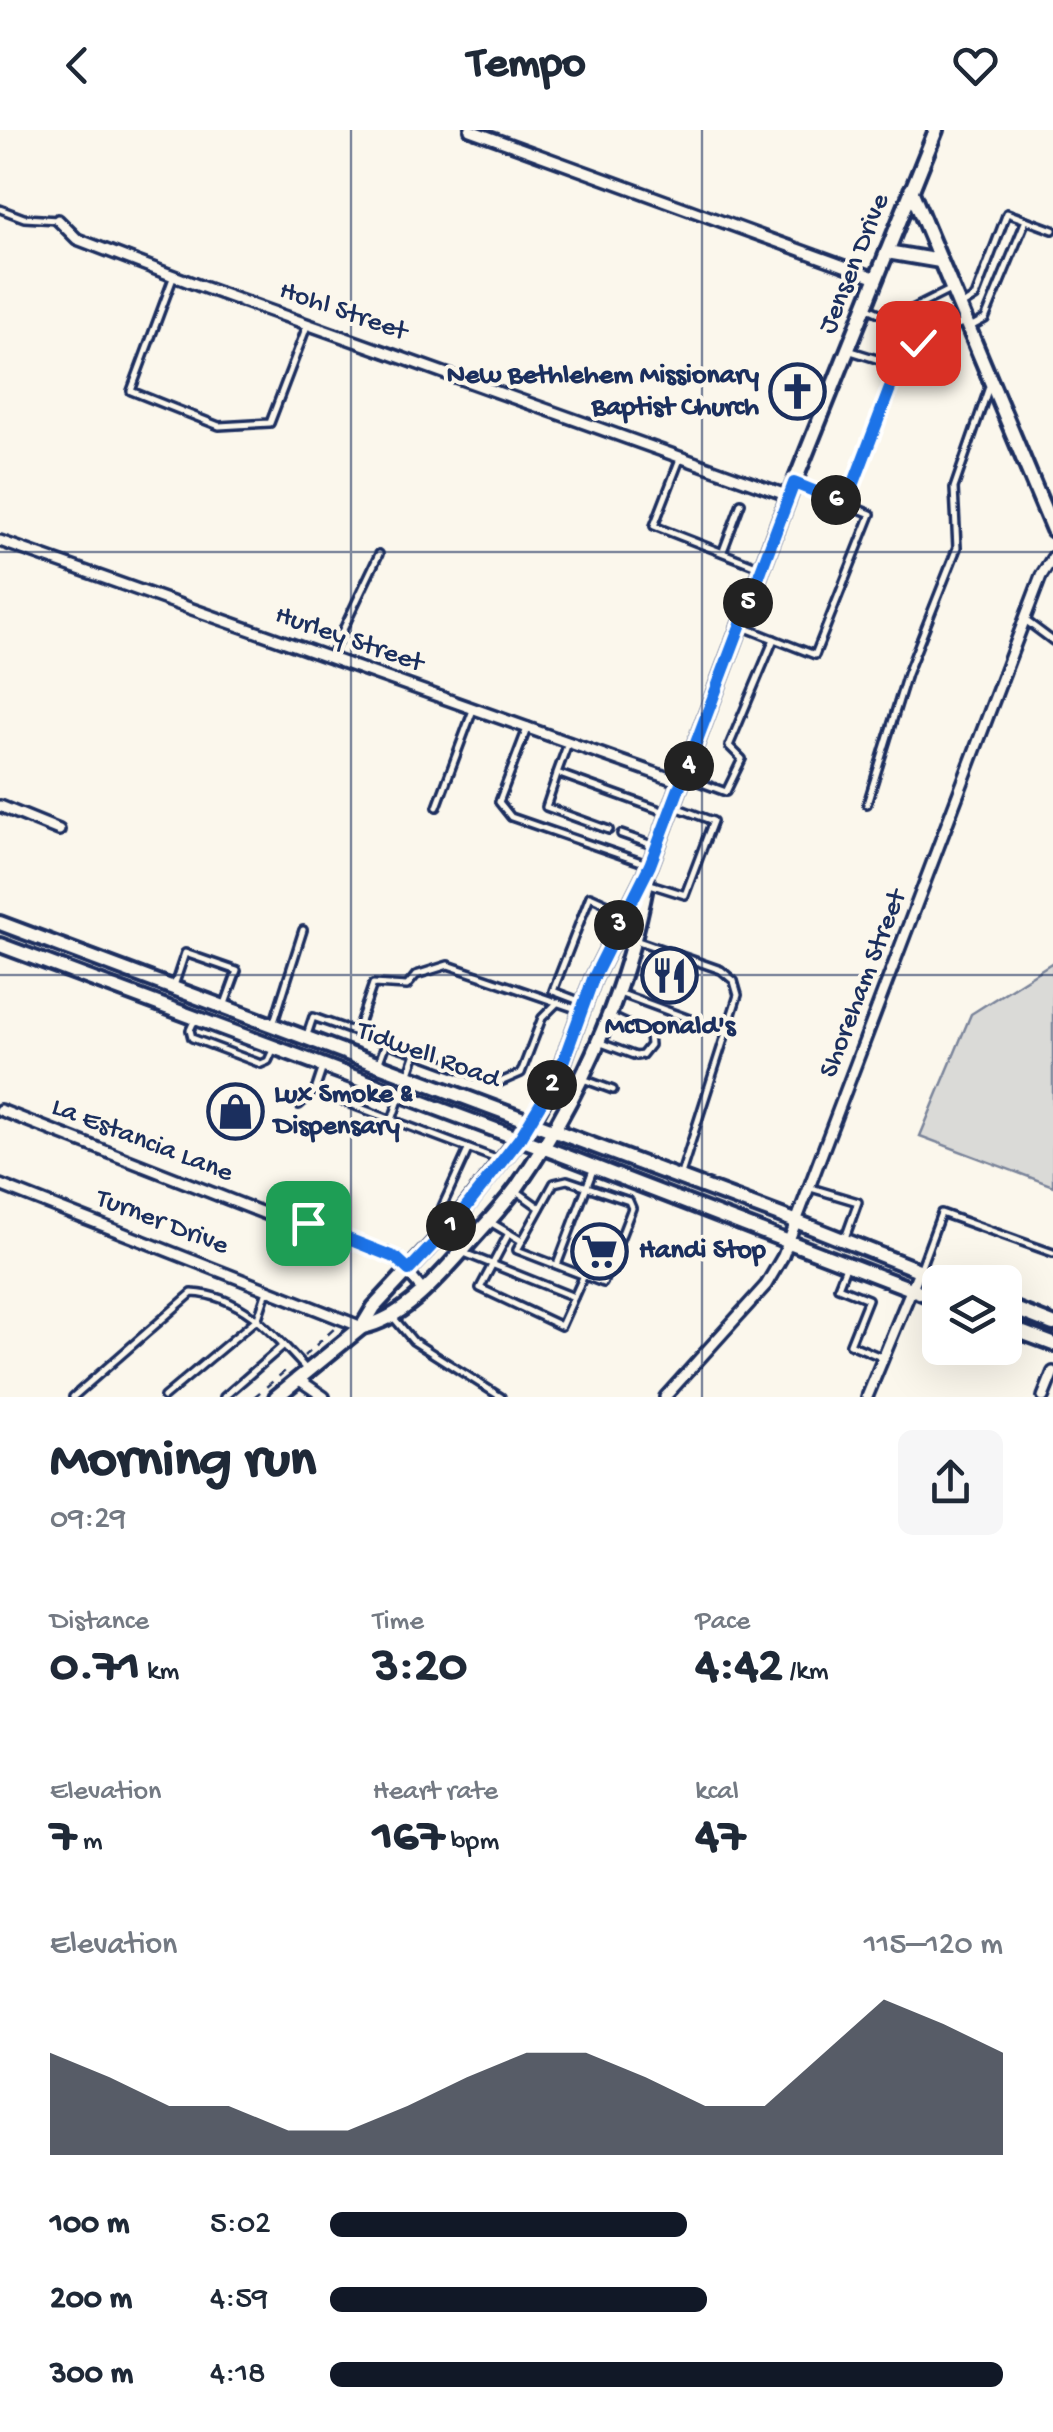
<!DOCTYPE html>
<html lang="en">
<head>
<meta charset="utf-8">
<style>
  body { margin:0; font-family:"Gochi Hand",sans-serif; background:#f6f6f7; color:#1f2937; height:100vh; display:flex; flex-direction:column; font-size:38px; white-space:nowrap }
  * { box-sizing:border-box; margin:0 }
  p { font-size:32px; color:#747a83 }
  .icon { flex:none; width:55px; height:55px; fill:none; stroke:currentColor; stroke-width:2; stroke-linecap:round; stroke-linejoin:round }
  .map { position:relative; height:1267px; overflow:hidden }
  .panel { display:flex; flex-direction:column; background:#fff; flex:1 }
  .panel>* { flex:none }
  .buttons { position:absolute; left:922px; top:1135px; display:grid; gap:20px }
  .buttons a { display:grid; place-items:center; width:100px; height:100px; border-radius:15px; background:#fff; box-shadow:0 10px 40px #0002; font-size:50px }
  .pin { position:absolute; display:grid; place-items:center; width:85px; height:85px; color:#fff; margin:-42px; border-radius:20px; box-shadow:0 5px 15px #0006 }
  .km { position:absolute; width:50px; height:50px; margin:-25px; border-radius:50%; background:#222; color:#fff; font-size:28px; line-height:50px; text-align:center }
  .round { display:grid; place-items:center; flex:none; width:105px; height:105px; border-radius:15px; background:#f6f6f7 }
  .head { display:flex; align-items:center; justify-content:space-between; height:170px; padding:0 50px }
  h1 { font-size:55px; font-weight:700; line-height:75px }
  .figures { display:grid; grid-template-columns:repeat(3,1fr); gap:15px; height:170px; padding:10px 50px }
  .figures div { display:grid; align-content:center }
  .figures b { font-size:50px; font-weight:700 }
  .figures small { font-size:28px; font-weight:400 }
  .figures p { font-size:28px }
  .chart { height:280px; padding:20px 50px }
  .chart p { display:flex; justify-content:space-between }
  .chart svg { width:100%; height:180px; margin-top:10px; fill:#111827; opacity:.7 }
  ul { padding:0 50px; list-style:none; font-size:32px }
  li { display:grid; grid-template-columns:160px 120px 1fr; align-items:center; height:75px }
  li i { height:25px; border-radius:12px; background:#111827 }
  header { display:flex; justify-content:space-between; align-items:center; height:130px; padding:0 50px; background:#fff; font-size:45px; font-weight:700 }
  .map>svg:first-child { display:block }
</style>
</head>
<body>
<header><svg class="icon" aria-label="back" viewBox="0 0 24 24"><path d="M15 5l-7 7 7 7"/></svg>Tempo<svg class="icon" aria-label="heart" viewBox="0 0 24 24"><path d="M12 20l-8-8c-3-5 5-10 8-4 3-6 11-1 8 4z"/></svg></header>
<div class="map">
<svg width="1053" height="1267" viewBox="0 0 1053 1267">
  <rect width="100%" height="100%" fill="#fbf7ec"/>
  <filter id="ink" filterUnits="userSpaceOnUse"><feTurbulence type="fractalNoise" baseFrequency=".01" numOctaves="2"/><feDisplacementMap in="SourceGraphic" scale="20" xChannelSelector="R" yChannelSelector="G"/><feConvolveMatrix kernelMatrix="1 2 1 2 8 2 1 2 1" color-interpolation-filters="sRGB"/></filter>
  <g filter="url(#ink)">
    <polygon fill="#dadad7" stroke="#7a849a" stroke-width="2.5" points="1053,832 1053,1056 920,1006 971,884"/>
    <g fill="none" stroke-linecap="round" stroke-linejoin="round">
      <defs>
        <g id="service">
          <polyline points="0,79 24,88 58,90"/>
          <polyline points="173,148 131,261 219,296 270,293 307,196"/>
          <polyline points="961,176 975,167 1007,83 1053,100"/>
          <polyline points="866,177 892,189 950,160"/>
          <polyline points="972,196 985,189 1026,90"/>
          <polyline points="851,221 880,230 898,188"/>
          <polyline points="880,230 892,253"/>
          <polyline points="680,329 654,396 759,437"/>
          <path d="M846,373L892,253C906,243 906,223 919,213C931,203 951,198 965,192"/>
          <polyline points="723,421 741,373"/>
          <polyline points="1025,490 1053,511"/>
          <polyline points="743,497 815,525 871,384 797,354"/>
          <polyline points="330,527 379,424"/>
          <polyline points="528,596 499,672 511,687 647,734"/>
          <polyline points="568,613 557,643 668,683"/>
          <polyline points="557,644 546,677 609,700"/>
          <polyline points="685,647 726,662 742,629 729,616 774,509"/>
          <polyline points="867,674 907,544 957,418 954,358 990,254"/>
          <polyline points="437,677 473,580"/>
          <polyline points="621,704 655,716"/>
          <polyline points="650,754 685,765 713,691 673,676"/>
          <polyline points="618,804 721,840 734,851 738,865 681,1044"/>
          <polyline points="174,856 185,823 237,841 225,874"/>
          <polyline points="619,863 727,903"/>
          <polyline points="582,872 553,861 590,766 623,781"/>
          <polyline points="195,889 190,900 192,908 261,934 268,931 273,920"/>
          <polyline points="274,892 303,800"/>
          <polyline points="356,903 373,854 407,856 416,845 448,835 579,880"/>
          <polyline points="306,908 313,887 386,913 379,932"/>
          <polyline points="386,913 416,923 409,943"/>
          <polyline points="601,913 636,926 642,925 650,915 649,904 612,887"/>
          <polyline points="416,923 498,953 521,943 542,888 558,872"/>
          <polyline points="322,940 315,961 499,1030"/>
          <polyline points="583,949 613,960"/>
          <polyline points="299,975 315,961"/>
          <polyline points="392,990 400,967"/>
          <polygon points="567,1050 629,1071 632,1078 603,1153 517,1120 554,1053"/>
          <polyline points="811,1058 858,1072 845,1108"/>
          <polyline points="518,1062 540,1078"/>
          <polyline points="454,1088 442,1077 468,1020"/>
          <polyline points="490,1092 522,1111"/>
          <polyline points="509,1103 480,1158 561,1196 584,1145"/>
          <polyline points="464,1123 574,1167"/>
          <polyline points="847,1134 838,1157 868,1169 850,1214 881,1227"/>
          <polyline points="557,1135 593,1040"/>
          <polyline points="921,1137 941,1083 1053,1123"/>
          <polyline points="393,1187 413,1211 501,1267"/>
          <path d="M73,1267L192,1163C242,1165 275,1205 306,1239"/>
          <polyline points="164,1267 258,1188 267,1161"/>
          <polyline points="224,1267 284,1215"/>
        </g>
        <g id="minor">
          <polyline points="470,0 877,148"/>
          <polyline points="58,90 77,109 200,156 789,366"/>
          <polyline points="0,411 683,653"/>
          <polyline points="0,676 59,700"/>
          <polyline points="0,980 271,1086 308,1093 396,1128 423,1161"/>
          <polyline points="0,1055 362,1197"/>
          <polyline points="298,1249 324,1267"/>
          <polyline points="665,1267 766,1155 783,1126 1041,446 1053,427"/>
          <polyline points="867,1267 919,1141"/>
          <polyline points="1043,1267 1053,1242"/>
        </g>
        <g id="secondary">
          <polyline points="911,60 1053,400"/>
          <polyline points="887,122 940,131"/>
          <polyline points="0,793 798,1092 949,1152"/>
          <polyline points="0,815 555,1022 940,1170"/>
          <polyline points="1005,1175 1053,1194"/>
          <polyline points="1005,1196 1053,1214"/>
          <path d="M362,1197C403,1189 436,1150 463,1120C481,1099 501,1079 517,1057C582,964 626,863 647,752"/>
          <polyline points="276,1267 362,1197 374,1177 456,1089 532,992 559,943 593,849 650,735 789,366 936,0"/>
        </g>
      </defs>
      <use href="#service" stroke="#1b2f5e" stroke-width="12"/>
      <use href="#minor" stroke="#1b2f5e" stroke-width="16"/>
      <use href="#secondary" stroke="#1b2f5e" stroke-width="20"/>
      <g stroke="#1b2f5e" stroke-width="2.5" stroke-dasharray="8 8" stroke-linecap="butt">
        <polyline points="304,1226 335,1198"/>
        <polyline points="254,1267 290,1237"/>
      </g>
      <use href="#service" stroke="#fbf7ec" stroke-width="5"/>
      <use href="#minor" stroke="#fbf7ec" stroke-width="9"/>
      <use href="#secondary" stroke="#fbf7ec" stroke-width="12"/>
    </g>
  </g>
  <g fill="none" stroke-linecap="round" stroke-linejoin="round" filter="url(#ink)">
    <defs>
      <polyline id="route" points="308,1093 396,1128 409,1140 456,1090 520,1008 559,943 593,849 650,735 794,353 846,374 892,253 902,246 918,213"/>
    </defs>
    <use href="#route" stroke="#fff" stroke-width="20"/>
    <use href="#route" stroke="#1a73e8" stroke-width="12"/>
  </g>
  <path fill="none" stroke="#1b2f5e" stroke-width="2.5" stroke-opacity="0.55" d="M351,0V1267M702,0V1267M0,422H1053M0,845H1053"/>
  <defs>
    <symbol id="church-ring" viewBox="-11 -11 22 22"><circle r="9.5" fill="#fbf7ec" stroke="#1b2f5e" stroke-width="1.5"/><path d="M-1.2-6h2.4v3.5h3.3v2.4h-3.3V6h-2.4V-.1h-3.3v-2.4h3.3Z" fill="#1b2f5e"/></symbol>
    <symbol id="restaurant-ring" viewBox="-11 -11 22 22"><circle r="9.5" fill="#fbf7ec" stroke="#1b2f5e" stroke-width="1.5"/><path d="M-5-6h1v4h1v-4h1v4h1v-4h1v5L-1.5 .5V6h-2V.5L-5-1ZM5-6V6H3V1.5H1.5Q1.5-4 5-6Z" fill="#1b2f5e"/></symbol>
    <symbol id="shop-ring" viewBox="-11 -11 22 22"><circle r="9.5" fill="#fbf7ec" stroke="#1b2f5e" stroke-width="1.5"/><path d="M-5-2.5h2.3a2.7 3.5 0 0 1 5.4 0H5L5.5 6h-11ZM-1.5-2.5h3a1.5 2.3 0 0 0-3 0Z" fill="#1b2f5e"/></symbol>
    <symbol id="supermarket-ring" viewBox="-11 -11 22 22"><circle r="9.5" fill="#fbf7ec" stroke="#1b2f5e" stroke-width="1.5"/><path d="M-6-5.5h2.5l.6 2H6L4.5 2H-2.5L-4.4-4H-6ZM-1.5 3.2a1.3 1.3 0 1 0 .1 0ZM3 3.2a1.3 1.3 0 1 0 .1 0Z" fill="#1b2f5e"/></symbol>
  </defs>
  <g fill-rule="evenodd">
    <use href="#church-ring" x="766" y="230" width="63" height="63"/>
    <use href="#restaurant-ring" x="638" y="814" width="63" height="63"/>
    <use href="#shop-ring" x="204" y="950" width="63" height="63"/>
    <use href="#supermarket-ring" x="568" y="1090" width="63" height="63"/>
  </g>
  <g text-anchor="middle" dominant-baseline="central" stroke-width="8" stroke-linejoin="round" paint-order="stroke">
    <g font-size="28" fill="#1b2f5e" stroke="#fbf7ec">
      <text transform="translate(855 134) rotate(-68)">Jensen Drive</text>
      <text transform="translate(343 182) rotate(19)">Hohl Street</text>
      <text transform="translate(349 510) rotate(19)">Hurley Street</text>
      <text transform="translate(864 854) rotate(-69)">Shoreham Street</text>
      <text transform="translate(428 926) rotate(20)">Tidwell Road</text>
      <text transform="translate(142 1011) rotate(21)">La Estancia Lane</text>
      <text transform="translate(162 1093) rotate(21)">Turner Drive</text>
    </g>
    <g font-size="28" font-weight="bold" fill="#1b2f5e" stroke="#fbf7ec" text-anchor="start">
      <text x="759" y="246" text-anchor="end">New Bethlehem Missionary<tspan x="759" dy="32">Baptist Church</tspan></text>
      <text x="670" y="897" text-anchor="middle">McDonald's</text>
      <text x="274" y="965">Lux Smoke &amp;<tspan x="274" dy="32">Dispensary</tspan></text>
      <text x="639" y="1121">Handi Stop</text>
    </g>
  </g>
</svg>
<div class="buttons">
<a><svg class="icon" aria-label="layers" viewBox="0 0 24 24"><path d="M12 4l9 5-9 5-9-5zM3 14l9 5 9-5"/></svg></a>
</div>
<div class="pin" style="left:308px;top:1093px;background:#1e9e55"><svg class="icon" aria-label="arrive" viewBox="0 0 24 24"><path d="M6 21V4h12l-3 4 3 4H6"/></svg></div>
<div class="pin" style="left:918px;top:213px;background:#d93025"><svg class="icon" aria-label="check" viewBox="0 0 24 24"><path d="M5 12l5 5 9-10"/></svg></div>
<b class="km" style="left:451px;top:1096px">1</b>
<b class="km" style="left:552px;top:955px">2</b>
<b class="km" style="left:619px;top:795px">3</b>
<b class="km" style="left:689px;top:636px">4</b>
<b class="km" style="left:748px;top:473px">5</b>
<b class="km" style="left:836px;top:370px">6</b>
</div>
<section class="panel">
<div class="head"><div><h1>Morning run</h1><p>09:29</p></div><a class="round"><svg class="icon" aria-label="share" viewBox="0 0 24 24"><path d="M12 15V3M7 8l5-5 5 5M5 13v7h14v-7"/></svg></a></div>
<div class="figures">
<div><p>Distance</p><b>0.71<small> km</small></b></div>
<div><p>Time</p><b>3:20</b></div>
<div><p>Pace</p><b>4:42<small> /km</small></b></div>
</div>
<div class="figures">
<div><p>Elevation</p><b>7<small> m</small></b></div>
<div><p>Heart rate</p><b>167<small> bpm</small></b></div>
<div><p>kcal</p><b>47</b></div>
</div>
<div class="chart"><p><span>Elevation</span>115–120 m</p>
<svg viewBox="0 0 160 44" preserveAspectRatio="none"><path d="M0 44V19L10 25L20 32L30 32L40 38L50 38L60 32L70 25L80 19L90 19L100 25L110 32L120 32L130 19L140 6L150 12L160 19V44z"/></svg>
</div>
<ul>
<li><b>100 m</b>5:02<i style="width:53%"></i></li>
<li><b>200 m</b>4:59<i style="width:56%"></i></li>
<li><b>300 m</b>4:18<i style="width:100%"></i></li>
</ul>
</section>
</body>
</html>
